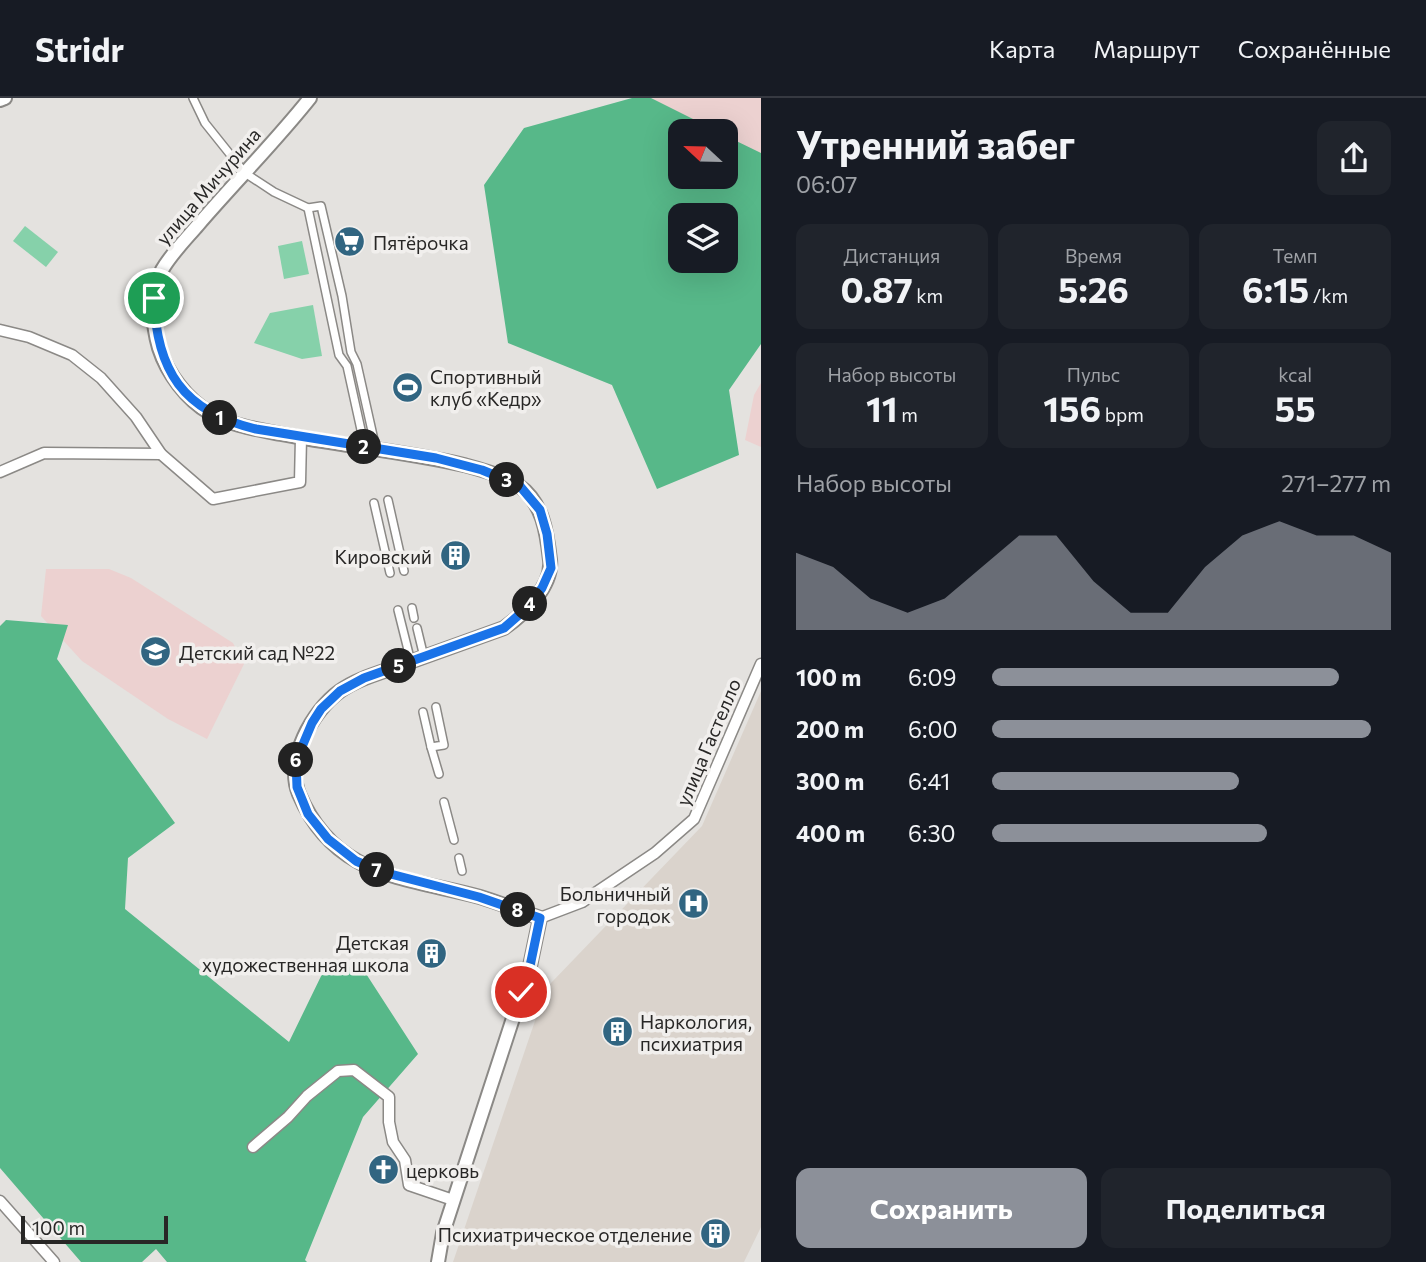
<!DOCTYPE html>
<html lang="ru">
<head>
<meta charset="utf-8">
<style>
  body { margin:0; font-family:Commissioner,sans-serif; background:#20242c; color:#f1f3f6; height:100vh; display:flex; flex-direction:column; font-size:26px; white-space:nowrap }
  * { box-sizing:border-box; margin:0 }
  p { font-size:23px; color:#9ea1a6 }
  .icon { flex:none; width:38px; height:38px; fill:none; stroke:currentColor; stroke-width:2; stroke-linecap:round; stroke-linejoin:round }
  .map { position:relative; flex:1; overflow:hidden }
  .details { display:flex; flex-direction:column; background:#171b24; width:665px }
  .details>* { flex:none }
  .needle { width:46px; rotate:292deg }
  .buttons { position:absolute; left:668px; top:21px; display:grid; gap:14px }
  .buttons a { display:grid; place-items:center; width:70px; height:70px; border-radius:14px; background:#171b24; box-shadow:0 7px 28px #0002; font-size:35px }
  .scale { position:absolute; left:21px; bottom:18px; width:147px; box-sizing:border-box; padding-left:7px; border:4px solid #282726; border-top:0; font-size:19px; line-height:24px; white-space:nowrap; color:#282726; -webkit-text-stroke:5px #f1efed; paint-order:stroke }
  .pin { position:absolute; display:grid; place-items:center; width:60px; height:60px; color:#fff; margin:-30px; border:4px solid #fff; border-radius:50%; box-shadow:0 2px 7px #0007 }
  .km { position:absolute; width:35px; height:35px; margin:-18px; border-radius:50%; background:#222; color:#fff; font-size:19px; line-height:35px; text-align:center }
  .round { display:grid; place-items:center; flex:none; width:74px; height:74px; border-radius:14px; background:#20242c }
  .headline { display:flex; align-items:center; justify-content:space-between; height:119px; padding:0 35px }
  h1 { font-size:38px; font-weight:700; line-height:52px }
  .metrics { display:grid; grid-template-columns:repeat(3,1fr); gap:10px; height:119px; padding:7px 35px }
  .metrics div { display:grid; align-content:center; border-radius:14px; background:#20242c; text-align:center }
  .metrics b { font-size:35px; font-weight:700 }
  .metrics small { font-size:19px; font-weight:400 }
  .metrics p { font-size:19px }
  .chart { height:196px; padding:14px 35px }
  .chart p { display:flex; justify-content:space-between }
  .chart svg { width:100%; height:126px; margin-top:7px; fill:#8c9099; opacity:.7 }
  .action { display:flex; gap:14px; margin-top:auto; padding:14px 35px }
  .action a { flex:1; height:80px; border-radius:14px; background:#8c9099; color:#fff; font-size:28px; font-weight:700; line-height:80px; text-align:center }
  .action a+a { background:#20242c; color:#f1f3f6 }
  ul { padding:0 35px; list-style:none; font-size:23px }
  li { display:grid; grid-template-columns:112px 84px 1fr; align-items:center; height:52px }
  li i { height:18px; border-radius:9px; background:#8c9099 }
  header { display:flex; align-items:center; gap:42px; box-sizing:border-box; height:98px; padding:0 35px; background:#171b24; border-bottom:2px solid #363941 }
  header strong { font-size:33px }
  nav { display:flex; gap:38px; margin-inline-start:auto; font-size:24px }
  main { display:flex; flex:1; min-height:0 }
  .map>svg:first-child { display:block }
</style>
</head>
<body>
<header>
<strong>Stridr</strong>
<nav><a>Карта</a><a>Маршрут</a><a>Сохранённые</a></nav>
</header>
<main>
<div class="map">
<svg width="761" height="1164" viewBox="0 0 761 1164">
  <rect width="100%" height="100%" fill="#e4e2df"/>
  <polygon fill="#dad3cc" points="761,593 761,1129 744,1164 453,1164 538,914 551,885 702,728"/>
  <g fill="#ecd1d0">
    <polygon points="643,0 761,0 761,56 726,39 726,33 714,33"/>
    <polygon points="761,285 761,349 745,342 754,297"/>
    <polygon points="46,471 109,471 131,480 233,545 244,566 207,641 168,621 82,563 41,518"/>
  </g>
  <g fill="#86d1aa">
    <polygon points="25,128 58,154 46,169 13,143"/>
    <polygon points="302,143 309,176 284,181 278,148"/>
    <polygon points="313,207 322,258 302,261 254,245 270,215"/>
  </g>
  <g fill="#57b889" fill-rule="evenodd">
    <path d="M632,0H651L717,33H681V79H726V38L761,55V246L729,292L739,357L657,391L612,287L508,245L484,87L524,30ZM681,117H726V163H681Z"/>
    <polygon points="6,522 68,527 57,561 175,725 128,760 125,811 289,944 325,870 361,868 418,956 363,1019 305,1162 307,1164 167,1164 156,1151 142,1164 81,1164 0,1070 0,528"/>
  </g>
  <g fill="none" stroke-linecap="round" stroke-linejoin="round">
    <defs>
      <g id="pedestrian">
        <polyline points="193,0 205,25 245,75 274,94 308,110"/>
        <polyline points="363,341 347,268 339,257 308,110 321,108 342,198 351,254 357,266 374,342"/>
        <polyline points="388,402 404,473"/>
        <polyline points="374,405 390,475"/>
        <polyline points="412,510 414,520"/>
        <polyline points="398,512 411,564"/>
        <polyline points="417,530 424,559"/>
        <polyline points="423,614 431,649 444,647 436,609"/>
        <polyline points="431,649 439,676"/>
        <polyline points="444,704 454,742"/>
        <polyline points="459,760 462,773"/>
      </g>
      <g id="minor">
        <polyline points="0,232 29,239 72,257 101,280 136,319 161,356 213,401 300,384 301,340"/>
        <polyline points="0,374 44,355 161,356"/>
        <polyline points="540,820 582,804 655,755 694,721 761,566"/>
        <polyline points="253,1049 288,1019 307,998 338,973 354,972 389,999 389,1024 393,1044 405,1062 409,1087 453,1102"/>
        <polyline points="0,1103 54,1164"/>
      </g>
      <g id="tertiary">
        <path d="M310,0C275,44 235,84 198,127C186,141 171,156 162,172C150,195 152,226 159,250C167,275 187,302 210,315C232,328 257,331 281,336C342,348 404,353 464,367C479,371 506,378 518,387C543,404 547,435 550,462C553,488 524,516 504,530C471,542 438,554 404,566C383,574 358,580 340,593C312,613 285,662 299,696C311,724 330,748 357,763C392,783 441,788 480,799C500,805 520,813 540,820L530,868L443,1135L438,1164"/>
        <polyline points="0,2 5,0"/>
      </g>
    </defs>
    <use href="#pedestrian" stroke="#8b8986" stroke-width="10"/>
    <use href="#minor" stroke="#8b8986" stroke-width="13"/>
    <use href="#tertiary" stroke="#8b8986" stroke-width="16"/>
    <use href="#pedestrian" stroke="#fff" stroke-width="7"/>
    <use href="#minor" stroke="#fff" stroke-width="10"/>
    <use href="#tertiary" stroke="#fff" stroke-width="12"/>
  </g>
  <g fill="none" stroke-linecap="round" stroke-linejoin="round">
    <defs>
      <path id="route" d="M154,200C156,272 183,314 256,331L436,360L482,372L519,387L540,412L547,436L551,470L542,490L528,509L504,530L364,580L340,593L321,611L312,625L296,663L297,689L308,716L328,741L356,763L379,773L479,799L540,820L530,868L521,894"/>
    </defs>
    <use href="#route" stroke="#fff" stroke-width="14"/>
    <use href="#route" stroke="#1a73e8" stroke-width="9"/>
  </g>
  <defs>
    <symbol id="supermarket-disc" viewBox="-11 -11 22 22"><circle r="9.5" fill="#316581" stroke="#f1efed"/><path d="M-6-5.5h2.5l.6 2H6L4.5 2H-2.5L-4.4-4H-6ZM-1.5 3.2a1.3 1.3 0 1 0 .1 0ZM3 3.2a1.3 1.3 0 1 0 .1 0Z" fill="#fff"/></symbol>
    <symbol id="stadium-disc" viewBox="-11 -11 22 22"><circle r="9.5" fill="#316581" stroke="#f1efed"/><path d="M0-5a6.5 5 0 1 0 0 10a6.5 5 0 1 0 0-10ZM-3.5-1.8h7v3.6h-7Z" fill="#fff"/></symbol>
    <symbol id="building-disc" viewBox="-11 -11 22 22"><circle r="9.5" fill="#316581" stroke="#f1efed"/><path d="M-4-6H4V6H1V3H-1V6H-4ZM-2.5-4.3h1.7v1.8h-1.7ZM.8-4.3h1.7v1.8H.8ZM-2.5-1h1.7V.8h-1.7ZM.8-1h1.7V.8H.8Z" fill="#fff"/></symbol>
    <symbol id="school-disc" viewBox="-11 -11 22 22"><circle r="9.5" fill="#316581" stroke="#f1efed"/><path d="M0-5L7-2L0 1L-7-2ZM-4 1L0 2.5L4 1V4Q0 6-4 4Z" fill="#fff"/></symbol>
    <symbol id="hospital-disc" viewBox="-11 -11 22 22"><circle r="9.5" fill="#316581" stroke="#f1efed"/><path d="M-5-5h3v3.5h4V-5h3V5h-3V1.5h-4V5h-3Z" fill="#fff"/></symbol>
    <symbol id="church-disc" viewBox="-11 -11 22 22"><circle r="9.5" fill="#316581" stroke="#f1efed"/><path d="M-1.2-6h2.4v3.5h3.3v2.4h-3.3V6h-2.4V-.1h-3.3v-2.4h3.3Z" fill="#fff"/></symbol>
  </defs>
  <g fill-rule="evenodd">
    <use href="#supermarket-disc" x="332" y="126" width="35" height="35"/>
    <use href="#stadium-disc" x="390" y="272" width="35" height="35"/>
    <use href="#building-disc" x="438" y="440" width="35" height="35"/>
    <use href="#school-disc" x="138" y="536" width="35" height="35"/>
    <use href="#hospital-disc" x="676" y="788" width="35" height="35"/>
    <use href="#building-disc" x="414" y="838" width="35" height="35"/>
    <use href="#building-disc" x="600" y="916" width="35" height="35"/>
    <use href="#church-disc" x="366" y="1054" width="35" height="35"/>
    <use href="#building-disc" x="698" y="1118" width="35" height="35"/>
  </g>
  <g text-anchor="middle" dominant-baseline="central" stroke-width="7" stroke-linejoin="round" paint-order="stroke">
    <g font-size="19" fill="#282726" stroke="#f1efed">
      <text transform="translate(208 88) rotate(-49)">улица Мичурина</text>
      <text transform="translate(708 644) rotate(-67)">улица Гастелло</text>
    </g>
    <g font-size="19" fill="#282726" stroke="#f1efed" text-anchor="start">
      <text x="373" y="144">Пятёрочка</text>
      <text x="430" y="278">Спортивный<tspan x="430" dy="22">клуб «Кедр»</tspan></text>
      <text x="432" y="458" text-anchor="end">Кировский</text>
      <text x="179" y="554">Детский сад №22</text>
      <text x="671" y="795" text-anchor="end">Больничный<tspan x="671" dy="22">городок</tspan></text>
      <text x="409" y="844" text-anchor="end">Детская<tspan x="409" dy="22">художественная школа</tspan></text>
      <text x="640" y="923">Наркология,<tspan x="640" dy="22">психиатрия</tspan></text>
      <text x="406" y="1072">церковь</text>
      <text x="692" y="1136" text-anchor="end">Психиатрическое отделение</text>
    </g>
  </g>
</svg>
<div class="buttons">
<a><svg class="needle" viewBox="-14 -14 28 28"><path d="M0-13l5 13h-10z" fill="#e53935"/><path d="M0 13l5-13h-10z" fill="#9ea1a6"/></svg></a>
<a><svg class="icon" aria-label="layers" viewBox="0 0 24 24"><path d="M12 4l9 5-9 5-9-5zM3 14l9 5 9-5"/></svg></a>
</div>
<div class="scale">100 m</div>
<div class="pin" style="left:154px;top:200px;background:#1e9e55"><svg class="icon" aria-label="arrive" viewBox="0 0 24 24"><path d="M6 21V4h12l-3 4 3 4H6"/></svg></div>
<div class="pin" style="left:521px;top:894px;background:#d93025"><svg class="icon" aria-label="check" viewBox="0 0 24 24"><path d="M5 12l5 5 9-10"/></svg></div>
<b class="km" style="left:220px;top:320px">1</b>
<b class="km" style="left:364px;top:349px">2</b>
<b class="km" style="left:507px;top:382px">3</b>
<b class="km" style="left:530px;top:506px">4</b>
<b class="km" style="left:399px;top:568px">5</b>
<b class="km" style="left:296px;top:662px">6</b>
<b class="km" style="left:377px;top:772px">7</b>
<b class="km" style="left:518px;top:812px">8</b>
</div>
<section class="details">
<div class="headline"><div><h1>Утренний забег</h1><p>06:07</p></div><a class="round"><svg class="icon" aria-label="share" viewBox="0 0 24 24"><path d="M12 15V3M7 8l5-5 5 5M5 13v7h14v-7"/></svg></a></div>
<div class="metrics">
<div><p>Дистанция</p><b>0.87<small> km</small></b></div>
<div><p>Время</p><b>5:26</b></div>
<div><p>Темп</p><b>6:15<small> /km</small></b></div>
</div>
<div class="metrics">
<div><p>Набор высоты</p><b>11<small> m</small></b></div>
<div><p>Пульс</p><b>156<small> bpm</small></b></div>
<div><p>kcal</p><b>55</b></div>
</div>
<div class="chart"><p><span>Набор высоты</span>271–277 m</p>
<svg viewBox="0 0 160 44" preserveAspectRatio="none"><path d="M0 44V17L10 22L20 33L30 38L40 33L50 22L60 11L70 11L80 27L90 38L100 38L110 22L120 11L130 6L140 11L150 11L160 17V44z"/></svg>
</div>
<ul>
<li><b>100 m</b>6:09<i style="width:87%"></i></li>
<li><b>200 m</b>6:00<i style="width:95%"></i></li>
<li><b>300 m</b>6:41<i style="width:62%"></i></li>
<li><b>400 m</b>6:30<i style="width:69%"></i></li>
</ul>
<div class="action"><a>Сохранить</a><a>Поделиться</a></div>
</section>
</main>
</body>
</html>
